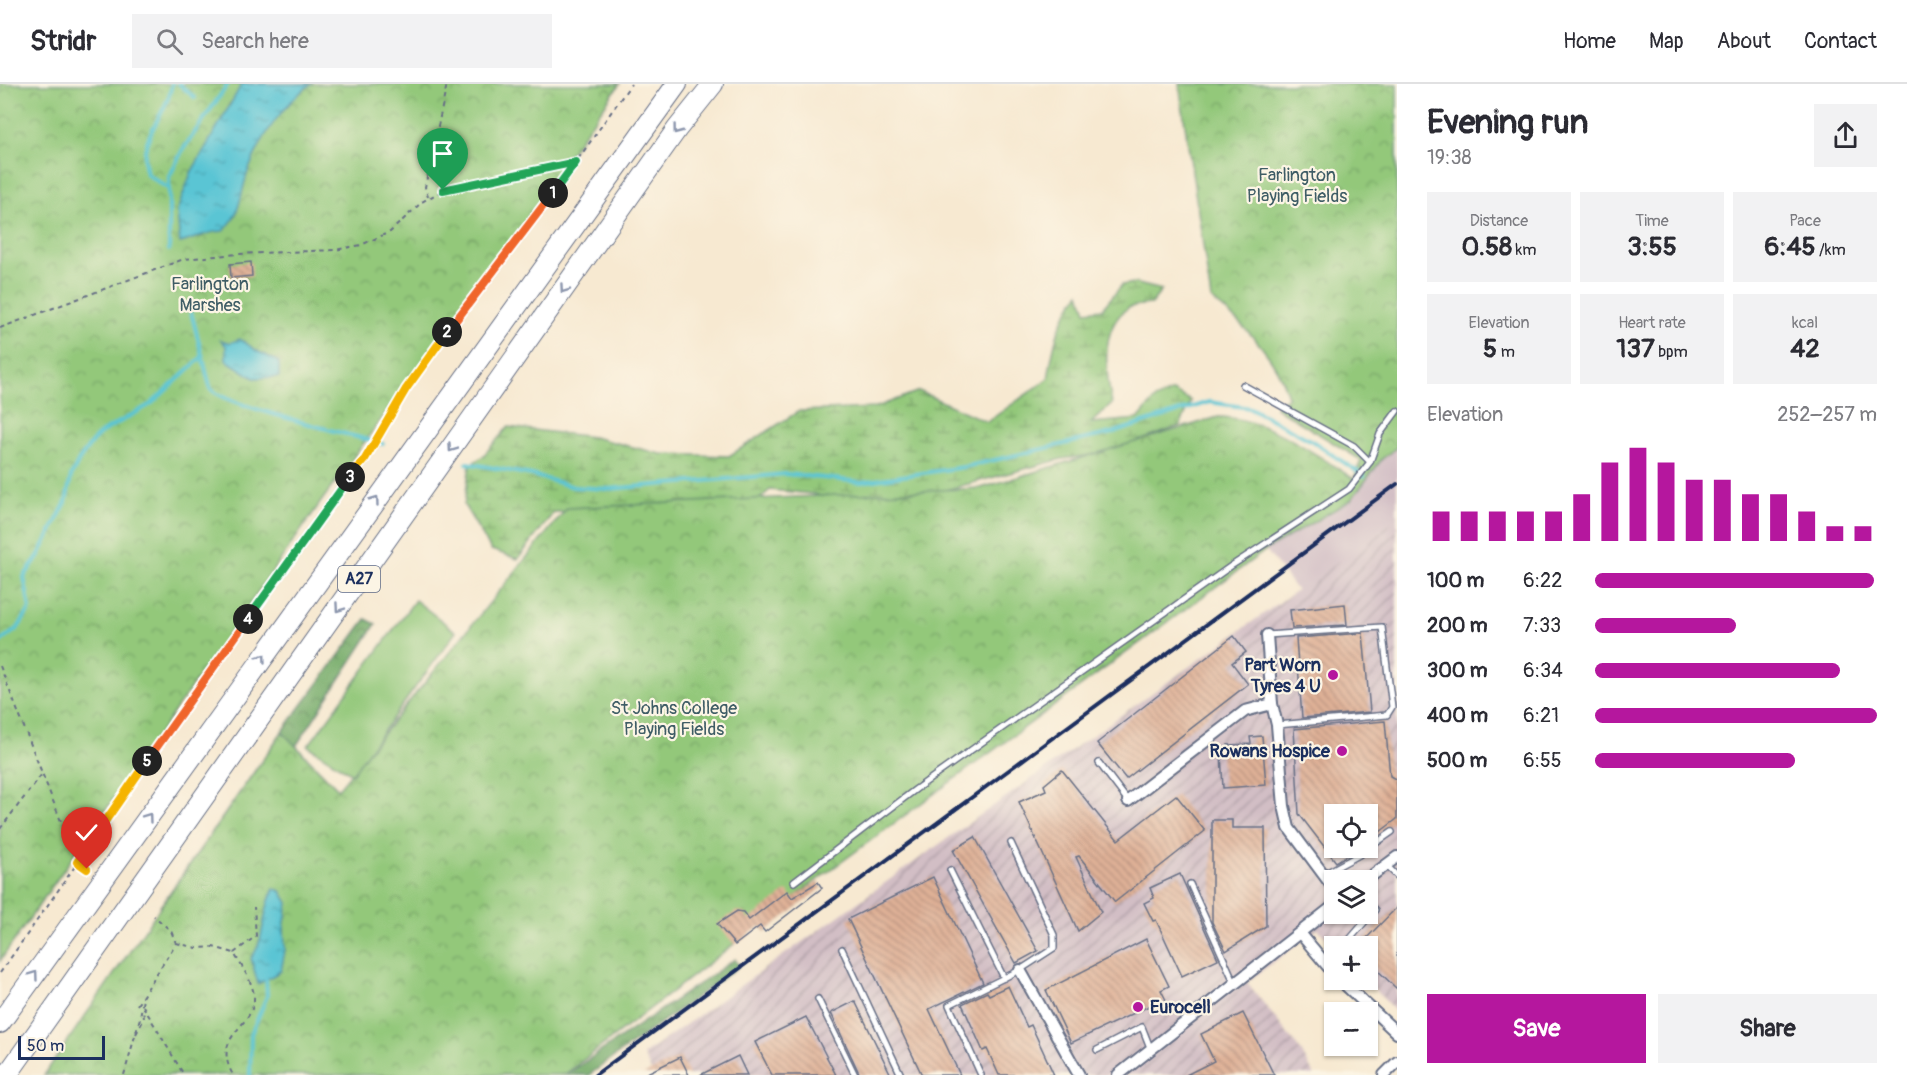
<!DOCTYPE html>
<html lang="en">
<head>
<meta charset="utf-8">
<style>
  body { margin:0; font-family:Pangolin,sans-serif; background:#f2f2f3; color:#2b2b33; height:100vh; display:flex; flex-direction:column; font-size:22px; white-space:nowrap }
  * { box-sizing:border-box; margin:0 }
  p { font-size:20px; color:#7c7c81 }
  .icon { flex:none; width:33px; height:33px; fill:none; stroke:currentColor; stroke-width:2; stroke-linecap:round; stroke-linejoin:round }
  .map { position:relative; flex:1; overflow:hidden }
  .details { display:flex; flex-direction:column; background:#fff; width:510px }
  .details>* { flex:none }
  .tools { position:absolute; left:1324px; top:720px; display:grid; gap:12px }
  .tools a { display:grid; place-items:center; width:54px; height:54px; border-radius:0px; background:#fff; box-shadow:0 2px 4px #0004; font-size:30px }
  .scale { position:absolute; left:18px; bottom:15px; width:87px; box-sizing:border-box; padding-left:6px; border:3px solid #1b2f5e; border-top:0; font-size:16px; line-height:21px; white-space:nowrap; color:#1b2f5e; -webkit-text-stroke:4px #fcf5e5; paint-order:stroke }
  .pin { position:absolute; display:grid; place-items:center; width:51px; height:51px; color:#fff; margin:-62px -26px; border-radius:50% 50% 50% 0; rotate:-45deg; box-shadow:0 0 6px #0007 }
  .pin .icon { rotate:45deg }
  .km { position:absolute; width:30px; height:30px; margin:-15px; border-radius:50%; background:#222; color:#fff; font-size:16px; line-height:30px; text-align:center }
  .round { display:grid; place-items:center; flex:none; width:63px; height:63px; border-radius:0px; background:#f2f2f3 }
  .head { display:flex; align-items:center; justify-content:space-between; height:102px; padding:0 30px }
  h1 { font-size:33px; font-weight:700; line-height:45px }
  .stats { display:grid; grid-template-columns:repeat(3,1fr); gap:9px; height:102px; padding:6px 30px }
  .stats div { display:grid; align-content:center; border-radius:0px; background:#f2f2f3; text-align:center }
  .stats b { font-size:26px; font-weight:700 }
  .stats small { font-size:16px; font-weight:400 }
  .stats p { font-size:16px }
  .chart { height:168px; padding:12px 30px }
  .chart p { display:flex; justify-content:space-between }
  .chart svg { width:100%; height:108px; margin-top:6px; stroke:#b5179e; stroke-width:6 }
  .primary-button { display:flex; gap:12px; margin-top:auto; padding:12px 30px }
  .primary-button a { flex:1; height:69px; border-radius:0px; background:#b5179e; color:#fff; font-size:24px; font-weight:700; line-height:69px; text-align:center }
  .primary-button a+a { background:#f2f2f3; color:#2b2b33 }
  ul { padding:0 30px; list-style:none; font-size:20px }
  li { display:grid; grid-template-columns:96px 72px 1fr; align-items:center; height:45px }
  li i { height:15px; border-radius:8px; background:#b5179e }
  header { display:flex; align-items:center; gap:36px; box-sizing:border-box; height:84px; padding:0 30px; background:#fff; border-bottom:2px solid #e1e1e2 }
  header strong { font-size:28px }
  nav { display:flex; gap:33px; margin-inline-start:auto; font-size:21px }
  .search { width:420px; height:54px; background:#f2f2f3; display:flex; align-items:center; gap:15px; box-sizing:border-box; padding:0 21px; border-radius:0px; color:#7c7c81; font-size:22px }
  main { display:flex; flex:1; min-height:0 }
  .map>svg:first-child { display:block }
</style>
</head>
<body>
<header>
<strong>Stridr</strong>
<div class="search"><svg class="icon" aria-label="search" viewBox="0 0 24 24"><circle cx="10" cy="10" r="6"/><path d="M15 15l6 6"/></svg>Search here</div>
<nav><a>Home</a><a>Map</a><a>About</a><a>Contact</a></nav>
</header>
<main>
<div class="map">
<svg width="1397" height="991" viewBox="0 0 1397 991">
  <defs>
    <pattern id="industrial-furrows" width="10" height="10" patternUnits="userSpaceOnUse" patternTransform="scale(1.5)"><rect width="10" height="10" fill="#d2bec5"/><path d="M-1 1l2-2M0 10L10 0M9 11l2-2" fill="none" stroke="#aa9ba3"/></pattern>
    <pattern id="forest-crowns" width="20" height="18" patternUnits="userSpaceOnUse" patternTransform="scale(1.5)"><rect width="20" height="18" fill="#76ac6a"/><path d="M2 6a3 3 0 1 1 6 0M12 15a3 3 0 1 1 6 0" fill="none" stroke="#608c5a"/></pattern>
    <pattern id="wetland-marsh" width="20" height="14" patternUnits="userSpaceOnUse" patternTransform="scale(1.5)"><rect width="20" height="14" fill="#93c87a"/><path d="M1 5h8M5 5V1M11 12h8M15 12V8" fill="none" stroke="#77a367"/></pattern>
    <pattern id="park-crowns" width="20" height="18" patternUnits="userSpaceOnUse" patternTransform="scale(1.5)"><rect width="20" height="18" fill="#93c87a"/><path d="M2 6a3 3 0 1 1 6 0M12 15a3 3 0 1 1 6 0" fill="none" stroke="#77a367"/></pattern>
    <pattern id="water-ripples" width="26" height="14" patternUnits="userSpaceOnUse" patternTransform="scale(1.5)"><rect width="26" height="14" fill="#5ac5d4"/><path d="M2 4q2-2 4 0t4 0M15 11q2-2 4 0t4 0" fill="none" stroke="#4aa0af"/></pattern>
    <pattern id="building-back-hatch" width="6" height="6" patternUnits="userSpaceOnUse" patternTransform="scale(1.5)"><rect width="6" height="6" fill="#dfb196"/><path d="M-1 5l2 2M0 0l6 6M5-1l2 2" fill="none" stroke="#b4907e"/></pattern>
  </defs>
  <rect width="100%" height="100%" fill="#fcf5e5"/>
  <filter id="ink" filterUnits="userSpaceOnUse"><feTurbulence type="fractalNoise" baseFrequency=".0167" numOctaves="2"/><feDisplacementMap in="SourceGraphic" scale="12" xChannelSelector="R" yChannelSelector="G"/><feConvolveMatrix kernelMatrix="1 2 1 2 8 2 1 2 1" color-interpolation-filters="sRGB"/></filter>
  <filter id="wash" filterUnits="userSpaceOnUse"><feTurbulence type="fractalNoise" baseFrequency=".008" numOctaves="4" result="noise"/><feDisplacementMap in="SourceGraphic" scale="24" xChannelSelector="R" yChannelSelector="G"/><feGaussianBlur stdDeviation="1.35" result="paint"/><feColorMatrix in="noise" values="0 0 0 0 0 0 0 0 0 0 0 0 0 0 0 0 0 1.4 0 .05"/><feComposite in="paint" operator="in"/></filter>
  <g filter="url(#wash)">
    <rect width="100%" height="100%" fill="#f7e9d1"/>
    <path fill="url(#industrial-furrows)" fill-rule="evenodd" d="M1397,435V929L1366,896H1368V862L1335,863L1318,845L1247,898L1301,967L1314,991H653L643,971ZM1335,730H1368V764H1335ZM1335,796H1368V830H1335Z"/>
    <polygon fill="#d2bec5" points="1397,363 1397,435 1297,507 1266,466 1351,416 1382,375"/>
    <g fill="url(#forest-crowns)" stroke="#486e64" stroke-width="1.5">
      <polygon points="366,535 376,540 296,662 338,705 159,824 282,648"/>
      <polygon points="735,875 739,882 589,991 566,991"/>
    </g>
    <path fill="url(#wetland-marsh)" stroke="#577c6c" stroke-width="1.5" d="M1134,199L1162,206L1151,220C1144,221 1133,221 1128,224C1099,244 1106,290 1112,320L1091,339L1138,335L1155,315L1173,307L1191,317L1180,342L1107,369L1062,375L908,416L854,420L813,410L770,406L743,429L554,428L518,475L491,466L464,421L470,381L483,372L508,343L593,353L661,370L729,372L799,327L874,324L919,307L987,338L1048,295C1053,263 1058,235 1080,209L1086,227L1102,225L1122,201Z"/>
    <g fill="url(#park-crowns)" stroke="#577c6c" stroke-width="1.5">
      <polygon points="0,0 620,0 568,72 542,115 323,415 0,877"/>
      <path d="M1179,0H1397V363L1382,375L1351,416L1266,466L821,793L564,991H44L282,648L338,705L567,424L981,404L1218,333C1265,333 1316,370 1354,395L1361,376L1275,323L1288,313C1277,272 1243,240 1211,215Z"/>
    </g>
    <polygon fill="#93c87a" stroke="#577c6c" stroke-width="1.5" points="415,516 456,548 352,690 308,662"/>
    <g fill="url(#water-ripples)" stroke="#3a7a99" stroke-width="1.5">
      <path d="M242,0H311C283,21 262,52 249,85C240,107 242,131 223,147C207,147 196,155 180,159L177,127L191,89Z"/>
      <polygon points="240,255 257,267 279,278 279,293 254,294 226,276 226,262 221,256 230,259"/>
      <path d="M274,805L281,807L288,819L284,844L285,866L281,887L258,900L251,874C266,856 261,827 274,805Z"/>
    </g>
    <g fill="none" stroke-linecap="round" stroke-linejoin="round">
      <g stroke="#5ac5d4" stroke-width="4">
        <polyline points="179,0 195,14"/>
        <path d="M166,103L147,90C136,52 166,35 172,0"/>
        <polyline points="169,166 169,93 182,67 228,0"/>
        <path d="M191,229C195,240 209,302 211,305C224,321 356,352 383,360"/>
        <polyline points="467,379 532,391 574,403 608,405 786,390 861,398 964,383 1112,349 1209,318 1250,324 1312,357 1364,392"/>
        <polyline points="0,558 18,544 30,525 24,493 39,471 66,418 71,392 79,376 92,358 102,348 151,320 203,272"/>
        <polyline points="250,991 251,950 267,912 266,895"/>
      </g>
    </g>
    <g id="blocks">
      <g fill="url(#building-back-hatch)">
        <polygon points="251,178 252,192 231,194 230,180"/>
        <polygon points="1345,520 1347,541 1292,544 1290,526"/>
        <polygon points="1363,549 1370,628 1302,634 1296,554"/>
        <polygon points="1234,552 1246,568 1232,579 1248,600 1126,695 1097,659"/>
        <polygon points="1385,637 1390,692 1397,696 1397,735 1368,757 1368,730 1335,730 1335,764 1359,764 1336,778 1299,730 1294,645"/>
        <polygon points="1262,652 1266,701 1223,704 1221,670 1229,669 1228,661 1251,660 1250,653"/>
        <polygon points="1062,686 1118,756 1176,711 1205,747 1115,818 1079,772 1076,773 1101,828 1078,847 1019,718 1046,706 1044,701"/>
        <polygon points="1212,736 1232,736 1232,744 1265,744 1266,842 1226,867 1212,838"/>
        <polygon points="975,753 1038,867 1016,879 953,766"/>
        <polygon points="1180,790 1218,875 1182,892 1156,836 1153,837 1144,819 1154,814 1150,804"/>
        <polygon points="933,793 983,899 929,925 960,991 922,991 848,835"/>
        <polygon points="818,798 822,804 765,848 760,842 735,861 717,840 737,827 743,828 749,836 787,807 792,814"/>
        <polygon points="1397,823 1397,905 1368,877 1368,862 1359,862"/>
        <polygon points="1146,855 1169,902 1161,906 1166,916 1152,928 1149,922 1071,959 1046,906"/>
        <polygon points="1008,902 1027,943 1031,941 1054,991 999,991 987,965 983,967 962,920 987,908 989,911"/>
        <polygon points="855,917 891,991 860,991 831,929"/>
        <polygon points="1243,929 1274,991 1186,991 1214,977 1201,950"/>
        <polygon points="806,933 836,991 772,991 755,958"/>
        <polygon points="738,972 747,991 700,991"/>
        <polygon points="680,973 689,991 643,991"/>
      </g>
    </g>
  </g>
  <g filter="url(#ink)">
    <use href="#blocks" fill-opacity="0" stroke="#687086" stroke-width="1.5"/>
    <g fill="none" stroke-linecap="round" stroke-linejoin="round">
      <defs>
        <g id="lane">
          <polyline points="1243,301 1354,362 1370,378"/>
          <polyline points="1267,551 1382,543 1392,623 1387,631 1277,641"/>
          <polyline points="1099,679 1128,717"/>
          <polyline points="1386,781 1397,792"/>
          <polyline points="950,786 1004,894"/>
          <polyline points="1322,791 1359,771 1392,748"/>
          <polyline points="794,798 916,705 1231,482 1349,405 1370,378 1380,350 1397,327"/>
          <polyline points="1190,800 1235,900"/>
          <polyline points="1350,855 1375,826 1368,819"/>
          <polyline points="842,865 901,991"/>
          <polyline points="818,915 855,991"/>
          <polyline points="1097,966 1142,943 1151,966"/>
          <polyline points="981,991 949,921 1020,886 1054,864 1054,851 1011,759"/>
        </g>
        <g id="street">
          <polyline points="1267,551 1272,620 1277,641 1284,722 1289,744 1335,806"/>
          <polyline points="1128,717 1245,627 1272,620"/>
          <polyline points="1366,796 1397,773"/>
          <polyline points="1300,849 1335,891"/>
          <polyline points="1020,886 1079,991"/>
          <polyline points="1340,896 1397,949"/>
          <polyline points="1118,991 1335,821"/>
          <polyline points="1384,991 1397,978"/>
        </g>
        <g id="highway">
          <polyline points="0,939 677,0"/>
          <polyline points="7,991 677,45 713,0"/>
        </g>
      </defs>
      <use href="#lane" stroke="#687086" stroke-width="8"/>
      <use href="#street" stroke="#687086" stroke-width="14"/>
      <use href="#highway" stroke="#687086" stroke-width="22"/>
      <g stroke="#687086" stroke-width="2" stroke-dasharray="4.5 4.5" stroke-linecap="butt">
        <polyline points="428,113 425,103 447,0"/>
        <polyline points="0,244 184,175 237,170 335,166 361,161 390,148 422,118 443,106 575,79"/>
        <polyline points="0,582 77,778 87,785"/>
        <polyline points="0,745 42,690"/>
        <path d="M176,859L197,864L213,863L234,869C241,882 255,900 254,916C252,944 211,952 233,991"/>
        <polyline points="234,869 256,852 254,823"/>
        <polyline points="0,889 343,401 365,375 406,305 467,221 576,78 631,0"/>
        <polyline points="137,921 176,859 171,847 154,832"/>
        <polyline points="143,922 184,991"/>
        <polyline points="136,950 144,935 143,924"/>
        <polyline points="124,991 140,934 143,914"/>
      </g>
      <use href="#lane" stroke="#fff" stroke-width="5"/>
      <use href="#street" stroke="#fff" stroke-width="10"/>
      <use href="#highway" stroke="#fff" stroke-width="20"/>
      <polyline stroke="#1b2f5e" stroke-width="4" points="595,991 1397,400"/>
    </g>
    <defs><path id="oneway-chevron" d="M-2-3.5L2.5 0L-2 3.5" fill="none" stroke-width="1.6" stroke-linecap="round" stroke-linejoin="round" transform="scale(1.5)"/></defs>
    <g stroke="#8d97ae">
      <use href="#oneway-chevron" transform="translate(677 46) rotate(127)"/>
      <use href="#oneway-chevron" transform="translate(564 205) rotate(125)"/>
      <use href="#oneway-chevron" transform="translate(452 364) rotate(125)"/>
      <use href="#oneway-chevron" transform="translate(375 416) rotate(-54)"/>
      <use href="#oneway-chevron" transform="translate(339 524) rotate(125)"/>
      <use href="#oneway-chevron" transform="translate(262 574) rotate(-54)"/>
      <use href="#oneway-chevron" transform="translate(148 733) rotate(-54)"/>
      <use href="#oneway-chevron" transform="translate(34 891) rotate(-54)"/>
    </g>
  </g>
  <g fill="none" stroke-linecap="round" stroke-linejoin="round" filter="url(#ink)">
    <defs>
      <polyline id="split-1" points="443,106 576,78 553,109"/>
      <polyline id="split-2" points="447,248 553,109"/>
      <polyline id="split-3" points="350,393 365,375 406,305 447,248"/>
      <polyline id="split-4" points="248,535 350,393"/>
      <polyline id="split-5" points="147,677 248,535"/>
      <polyline id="split-6" points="87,785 77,778 147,677"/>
    </defs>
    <use href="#split-1" stroke="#fff" stroke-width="12"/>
    <use href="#split-2" stroke="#fff" stroke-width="12"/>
    <use href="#split-3" stroke="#fff" stroke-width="12"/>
    <use href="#split-4" stroke="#fff" stroke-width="12"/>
    <use href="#split-5" stroke="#fff" stroke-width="12"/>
    <use href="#split-6" stroke="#fff" stroke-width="12"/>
    <use href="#split-1" stroke="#22a559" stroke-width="8"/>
    <use href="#split-2" stroke="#f0652b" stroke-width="8"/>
    <use href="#split-3" stroke="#f5b400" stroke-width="8"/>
    <use href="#split-4" stroke="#22a559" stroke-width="8"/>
    <use href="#split-5" stroke="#f0652b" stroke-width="8"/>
    <use href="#split-6" stroke="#f5b400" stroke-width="8"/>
  </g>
  <g fill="#b5179e" stroke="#fcf5e5" stroke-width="2">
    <circle cx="1333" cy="591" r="6"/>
    <circle cx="1342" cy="667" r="6"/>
    <circle cx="1138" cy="923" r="6"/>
  </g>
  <g text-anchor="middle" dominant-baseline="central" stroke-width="4.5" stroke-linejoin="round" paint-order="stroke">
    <rect fill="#fcf5e5" stroke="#5e6a86" stroke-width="1.5" x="338" y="482" width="42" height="26" rx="4.5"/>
    <g font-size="16" font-weight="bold" fill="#1b2f5e">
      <text x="359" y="495">A27</text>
    </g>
    <g font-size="18" fill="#3f5d66" stroke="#fcf5e5">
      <text x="1297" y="91">Farlington<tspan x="1297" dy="21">Playing Fields</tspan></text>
      <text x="210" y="200">Farlington<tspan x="210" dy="21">Marshes</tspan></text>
      <text x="674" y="624">St Johns College<tspan x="674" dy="21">Playing Fields</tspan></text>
    </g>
    <g font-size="18" font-weight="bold" fill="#1b2f5e" stroke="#fcf5e5" text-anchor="end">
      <text x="1321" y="581">Part Worn<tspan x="1321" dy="21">Tyres 4 U</tspan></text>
      <text x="1330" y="667">Rowans Hospice</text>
      <text x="1150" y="923" text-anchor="start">Eurocell</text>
    </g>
  </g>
</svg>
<div class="tools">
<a><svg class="icon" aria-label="locate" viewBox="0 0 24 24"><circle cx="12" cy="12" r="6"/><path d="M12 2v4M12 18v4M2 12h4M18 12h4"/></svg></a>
<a><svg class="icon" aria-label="layers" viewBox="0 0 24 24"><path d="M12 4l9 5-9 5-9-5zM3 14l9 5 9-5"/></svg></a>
<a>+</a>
<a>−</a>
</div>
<div class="scale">50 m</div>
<div class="pin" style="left:443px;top:106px;background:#1e9e55"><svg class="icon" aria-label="arrive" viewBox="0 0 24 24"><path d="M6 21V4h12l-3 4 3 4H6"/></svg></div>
<div class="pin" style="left:87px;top:785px;background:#d93025"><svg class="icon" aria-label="check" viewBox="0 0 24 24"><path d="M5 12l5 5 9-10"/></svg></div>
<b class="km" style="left:553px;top:109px">1</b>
<b class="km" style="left:447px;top:248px">2</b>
<b class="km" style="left:350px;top:393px">3</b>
<b class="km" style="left:248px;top:535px">4</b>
<b class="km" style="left:147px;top:677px">5</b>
</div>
<section class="details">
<div class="head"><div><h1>Evening run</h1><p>19:38</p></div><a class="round"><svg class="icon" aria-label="share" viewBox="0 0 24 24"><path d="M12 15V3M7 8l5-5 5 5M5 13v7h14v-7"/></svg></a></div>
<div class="stats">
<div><p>Distance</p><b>0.58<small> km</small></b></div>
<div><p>Time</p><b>3:55</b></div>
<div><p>Pace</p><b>6:45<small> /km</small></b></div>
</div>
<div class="stats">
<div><p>Elevation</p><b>5<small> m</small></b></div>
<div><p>Heart rate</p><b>137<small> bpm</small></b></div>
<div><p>kcal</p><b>42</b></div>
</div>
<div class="chart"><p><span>Elevation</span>252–257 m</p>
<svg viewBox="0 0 160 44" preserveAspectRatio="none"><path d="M5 44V32M15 44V32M25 44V32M35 44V32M45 44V32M55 44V25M65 44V12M75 44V6M85 44V12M95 44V19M105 44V19M115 44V25M125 44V25M135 44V32M145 44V38M155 44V38"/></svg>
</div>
<ul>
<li><b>100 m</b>6:22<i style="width:99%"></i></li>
<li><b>200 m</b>7:33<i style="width:50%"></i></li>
<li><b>300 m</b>6:34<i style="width:87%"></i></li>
<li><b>400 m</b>6:21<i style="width:100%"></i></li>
<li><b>500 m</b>6:55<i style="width:71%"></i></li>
</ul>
<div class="primary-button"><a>Save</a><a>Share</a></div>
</section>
</main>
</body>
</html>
